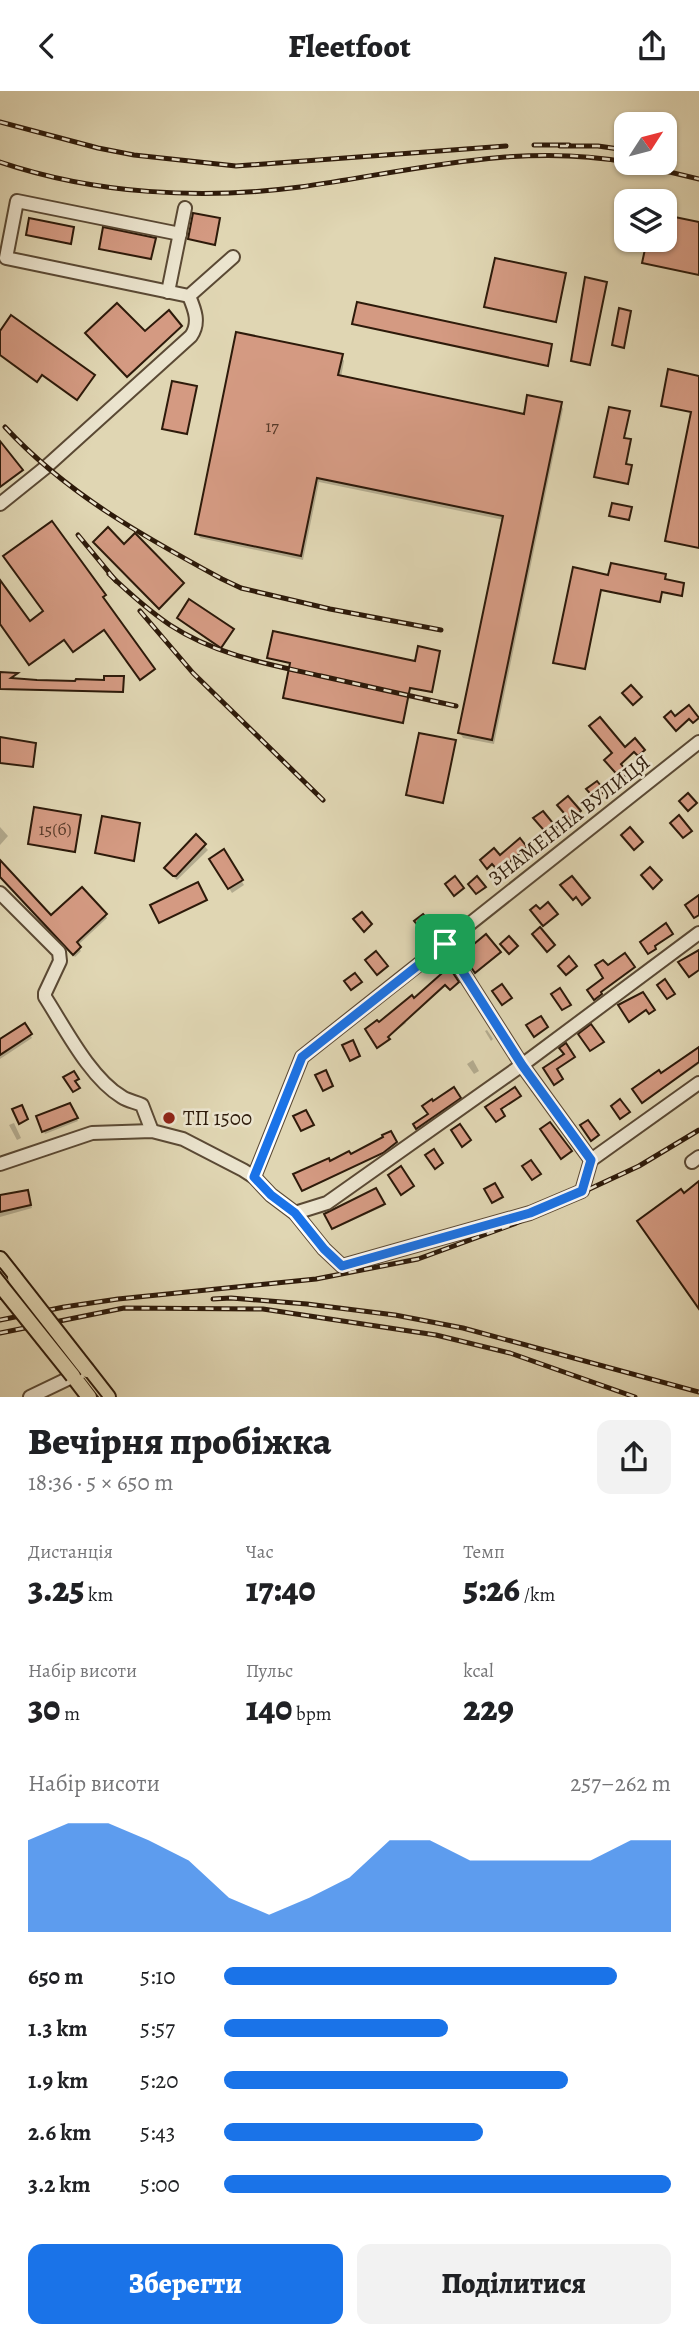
<!DOCTYPE html>
<html lang="uk">
<head>
<meta charset="utf-8">
<style>
  body { margin:0; font-family:Alegreya,serif; background:#f2f2f2; color:#202124; height:100vh; display:flex; flex-direction:column; font-size:26px; white-space:nowrap }
  * { box-sizing:border-box; margin:0 }
  p { font-size:23px; color:#757577 }
  .icon { flex:none; width:38px; height:38px; fill:none; stroke:currentColor; stroke-width:2; stroke-linecap:round; stroke-linejoin:round }
  .map { position:relative; height:1306px; overflow:hidden }
  .panel { display:flex; flex-direction:column; background:#fff; flex:1 }
  .panel>* { flex:none }
  .needle { width:46px; rotate:54deg }
  .buttons { position:absolute; left:614px; top:21px; display:grid; gap:14px }
  .buttons a { display:grid; place-items:center; width:63px; height:63px; border-radius:14px; background:#fff; box-shadow:0 2px 5px #0004; font-size:35px }
  .pin { position:absolute; display:grid; place-items:center; width:60px; height:60px; color:#fff; margin:-30px; border-radius:14px; box-shadow:0 4px 10px #0006 }
  .round { display:grid; place-items:center; flex:none; width:74px; height:74px; border-radius:14px; background:#f2f2f2 }
  .overview { display:flex; align-items:center; justify-content:space-between; height:119px; padding:0 28px }
  h1 { font-size:38px; font-weight:800; line-height:52px }
  .stats { display:grid; grid-template-columns:repeat(3,1fr); gap:10px; height:119px; padding:7px 28px }
  .stats div { display:grid; align-content:center }
  .stats b { font-size:35px; font-weight:800 }
  .stats small { font-size:19px; font-weight:400 }
  .stats p { font-size:19px }
  .chart { height:196px; padding:14px 28px }
  .chart p { display:flex; justify-content:space-between }
  .chart svg { width:100%; height:126px; margin-top:7px; fill:#1a73e8; opacity:.7 }
  .button { display:flex; gap:14px; margin-top:auto; padding:14px 28px }
  .button a { flex:1; height:80px; border-radius:14px; background:#1a73e8; color:#fff; font-size:28px; font-weight:800; line-height:80px; text-align:center }
  .button a+a { background:#f2f2f2; color:#202124 }
  ul { padding:0 28px; list-style:none; font-size:23px }
  li { display:grid; grid-template-columns:112px 84px 1fr; align-items:center; height:52px }
  li i { height:18px; border-radius:9px; background:#1a73e8 }
  header { display:flex; justify-content:space-between; align-items:center; height:91px; padding:0 28px; background:#fff; font-size:32px; font-weight:800 }
  .map>svg:first-child { display:block }
</style>
</head>
<body>
<header><svg class="icon" aria-label="back" viewBox="0 0 24 24"><path d="M15 5l-7 7 7 7"/></svg>Fleetfoot<svg class="icon" aria-label="share" viewBox="0 0 24 24"><path d="M12 15V3M7 8l5-5 5 5M5 13v7h14v-7"/></svg></header>
<div class="map">
<svg width="699" height="1306" viewBox="0 0 699 1306">
  <rect width="100%" height="100%" fill="#e0d6b3"/>
  <filter id="stains"><feTurbulence type="fractalNoise" baseFrequency=".00286" numOctaves="4"/><feColorMatrix values="0 0 0 0 .2 0 0 0 0 .09 0 0 0 0 .02 0 0 0 .5 -.17"/></filter>
  <radialGradient id="worn" r=".72"><stop offset=".6" stop-color="#630" stop-opacity="0"/><stop offset="1" stop-color="#630" stop-opacity=".3"/></radialGradient>
  <g fill="#0003">
    <polygon points="168,222 181,237 129,285 88,243 144,242"/>
    <polygon points="341,265 344,270 341,286 525,325 561,313 563,318 494,653 463,647 460,642 504,429 319,391 303,469 200,447 197,442"/>
    <polygon points="0,492 29,532 104,505 102,508 154,580 142,589 105,538 74,561 65,548 31,573 0,531"/>
    <polygon points="0,582 17,583 10,589 105,591 123,588 123,602 0,598"/>
    <polygon points="0,736 8,745 0,754"/>
    <polygon points="196,746 208,759 177,789 169,782"/>
    <polygon points="223,761 244,794 232,802 211,768"/>
    <polygon points="0,771 51,826 105,824 107,827 77,855 81,860 75,866 0,785"/>
    <polygon points="449,879 458,893 451,899 447,894 420,916 421,917 405,930 406,932 387,947 389,949 379,956 367,938 378,934 414,909"/>
    <polygon points="25,934 32,947 0,968 0,954"/>
    <polygon points="487,939 493,948 491,950 485,940"/>
    <polygon points="699,958 699,973 644,1011 634,999 661,985"/>
    <polygon points="473,969 479,980 474,983 467,973"/>
    <polygon points="70,1014 78,1030 45,1043 38,1026"/>
    <polygon points="14,1032 21,1047 17,1049 9,1034"/>
    <polygon points="390,1042 396,1053 383,1062 304,1100 296,1084 350,1065"/>
    <polygon points="375,1099 384,1115 334,1138 327,1124"/>
    <polygon points="27,1101 32,1117 0,1126 0,1107"/>
  </g>
  <g fill="#d49a82" stroke="#2d1a0a" stroke-width="2">
    <polygon points="193,122 220,127 215,154 188,148"/>
    <polygon points="665,124 699,131 699,184 642,172 647,149 665,149"/>
    <polygon points="29,127 74,136 71,153 26,144"/>
    <polygon points="103,136 156,147 151,168 99,158"/>
    <polygon points="495,167 566,182 556,231 484,216"/>
    <polygon points="585,186 607,191 590,274 571,270"/>
    <polygon points="357,211 552,253 548,275 352,233"/>
    <polygon points="117,212 145,240 169,219 182,235 127,286 85,242"/>
    <polygon points="619,217 631,220 624,257 612,254"/>
    <polygon points="11,224 95,284 77,309 42,284 37,291 0,264 0,240"/>
    <polygon points="236,241 343,263 338,284 524,323 527,304 562,311 492,649 458,642 503,425 317,387 301,465 195,443"/>
    <polygon points="668,278 699,285 699,457 665,450 691,321 661,315"/>
    <polygon points="172,290 197,295 187,343 162,338"/>
    <polygon points="609,316 630,320 624,347 631,348 626,373 632,374 628,393 594,386"/>
    <polygon points="0,350 23,379 0,396"/>
    <polygon points="612,412 632,416 629,429 609,425"/>
    <polygon points="52,430 106,504 103,506 155,578 140,589 104,539 73,561 64,549 29,574 0,533 0,489 30,530 43,520 3,465"/>
    <polygon points="108,436 124,453 135,442 184,492 159,518 93,451"/>
    <polygon points="611,472 666,483 665,488 684,492 682,505 662,501 660,511 601,499 585,578 553,572 573,476 608,484"/>
    <polygon points="189,508 234,538 221,557 177,527"/>
    <polygon points="273,540 415,570 418,555 440,560 432,601 410,597 403,632 283,607 290,572 267,567"/>
    <polygon points="0,581 18,582 11,587 37,589 75,590 76,588 104,589 104,585 124,585 123,601 0,598"/>
    <polygon points="631,594 642,606 633,614 622,602"/>
    <polygon points="689,614 699,627 693,632 689,628 676,640 664,626 671,620 675,625"/>
    <polygon points="600,626 625,656 635,647 645,659 638,665 634,661 621,673 628,682 621,688 604,669 612,662 589,635"/>
    <polygon points="419,642 456,649 443,712 406,704"/>
    <polygon points="0,646 36,652 33,676 0,672"/>
    <polygon points="597,690 605,700 595,708 586,698"/>
    <polygon points="688,702 697,712 688,720 679,710"/>
    <polygon points="568,705 581,720 570,729 557,714"/>
    <polygon points="34,716 81,724 75,761 28,753"/>
    <polygon points="543,720 557,737 548,744 533,727"/>
    <polygon points="679,724 692,740 683,747 670,732"/>
    <polygon points="102,725 140,732 134,770 95,762"/>
    <polygon points="630,736 643,751 634,759 621,744"/>
    <polygon points="196,743 206,753 176,785 173,785 164,777"/>
    <polygon points="520,747 527,756 507,773 510,776 501,783 492,773 487,778 480,769 494,757 500,764"/>
    <polygon points="224,758 243,789 228,798 209,768"/>
    <polygon points="0,769 51,824 82,796 107,823 77,851 81,856 73,864 0,786"/>
    <polygon points="650,776 662,789 653,798 641,784"/>
    <polygon points="455,785 464,797 454,805 445,793"/>
    <polygon points="477,785 486,796 476,803 468,793"/>
    <polygon points="572,785 590,807 582,814 576,806 573,809 560,794"/>
    <polygon points="198,791 207,809 159,832 150,814"/>
    <polygon points="699,804 699,824 694,827 685,814"/>
    <polygon points="548,811 558,823 543,835 530,819 536,814 540,818"/>
    <polygon points="362,821 372,833 364,841 353,828"/>
    <polygon points="423,823 435,837 426,844 414,830"/>
    <polygon points="666,832 673,843 655,855 656,858 648,863 640,851"/>
    <polygon points="540,836 555,854 547,861 532,843"/>
    <polygon points="486,843 501,861 475,882 462,863"/>
    <polygon points="509,845 518,855 509,863 500,853"/>
    <polygon points="699,859 699,879 689,886 678,871"/>
    <polygon points="376,860 388,875 377,884 365,869"/>
    <polygon points="625,862 635,876 601,901 602,903 594,909 587,899 603,887 595,874 603,869 608,874"/>
    <polygon points="569,865 577,875 566,884 558,875"/>
    <polygon points="449,876 459,891 450,899 445,894 388,946 390,948 377,957 365,938 377,929 379,931 412,904 414,907"/>
    <polygon points="355,882 362,891 351,899 344,890"/>
    <polygon points="665,888 675,903 667,908 657,894"/>
    <polygon points="502,893 512,907 502,914 492,900"/>
    <polygon points="560,897 571,914 562,919 551,903"/>
    <polygon points="643,901 655,919 649,923 646,919 629,931 618,914"/>
    <polygon points="541,925 548,936 534,946 526,934"/>
    <polygon points="25,932 32,943 0,964 0,948"/>
    <polygon points="591,933 604,951 590,960 578,943"/>
    <polygon points="353,949 360,965 350,970 342,954"/>
    <polygon points="566,952 575,966 557,978 563,988 554,994 543,977 564,963 559,957"/>
    <polygon points="699,956 699,971 642,1012 632,998 659,979 661,982"/>
    <polygon points="326,979 333,995 323,1000 315,984"/>
    <polygon points="74,980 79,988 75,990 80,997 73,1001 63,986"/>
    <polygon points="454,996 461,1007 416,1038 413,1033 428,1023 422,1015 432,1008 433,1010"/>
    <polygon points="515,996 521,1005 501,1018 505,1025 496,1031 485,1016"/>
    <polygon points="620,1008 630,1021 620,1028 611,1015"/>
    <polygon points="70,1012 78,1027 42,1041 36,1025"/>
    <polygon points="22,1014 28,1028 19,1033 12,1018"/>
    <polygon points="306,1019 314,1034 301,1040 293,1025"/>
    <polygon points="588,1029 599,1044 591,1050 580,1034"/>
    <polygon points="550,1031 572,1060 561,1068 540,1038"/>
    <polygon points="460,1033 471,1049 462,1056 451,1039"/>
    <polygon points="391,1040 397,1051 383,1062 302,1100 293,1083 329,1067 330,1070 349,1060 351,1063 383,1046 382,1044"/>
    <polygon points="434,1058 443,1072 435,1078 425,1064"/>
    <polygon points="531,1069 541,1083 532,1089 522,1075"/>
    <polygon points="401,1075 414,1095 401,1104 388,1084"/>
    <polygon points="699,1090 699,1218 637,1130 681,1098 684,1102"/>
    <polygon points="495,1092 503,1106 492,1112 484,1098"/>
    <polygon points="376,1097 385,1113 332,1138 324,1123"/>
    <polygon points="28,1099 31,1114 0,1121 0,1104"/>
  </g>
  <g fill="none" stroke-linecap="round" stroke-linejoin="round">
    <defs>
      <g id="minor">
        <polyline points="180,143 17,110 6,167 189,205 233,166"/>
        <polyline points="168,201 185,117"/>
        <path d="M0,413L46,376L191,245C200,232 195,219 189,205"/>
        <path d="M0,802L59,861L60,870L45,902V906C65,937 90,987 122,1006C128,1010 136,1011 142,1014L152,1040"/>
        <polyline points="445,853 522,974 591,1069"/>
        <polyline points="692,1071 699,1066"/>
        <polyline points="0,1073 92,1042 152,1040 183,1048 243,1079 254,1086 271,1104 295,1122 327,1112 522,974 699,842"/>
        <polyline points="254,1086 302,966 699,651"/>
        <polyline points="295,1122 324,1158 342,1175 530,1122 582,1100 591,1069 699,992"/>
        <polyline points="30,1306 80,1282"/>
      </g>
      <g id="major">
        <polyline points="0,1168 15,1187"/>
        <polyline points="87,1279 108,1306"/>
        <polyline points="73,1285 89,1306"/>
      </g>
    </defs>
    <use href="#minor" stroke="#5a4934" stroke-width="16"/>
    <use href="#major" stroke="#2d1a0a" stroke-width="18"/>
    <use href="#minor" stroke="#ebe4ce" stroke-width="12"/>
    <use href="#major" stroke="#e0d6b3" stroke-width="14"/>
    <polyline stroke="#2d1a0a" stroke-width="2" points="0,1177 102,1306"/>
    <defs>
      <g id="rail">
        <polyline points="0,31 98,57 134,64 236,75 506,55"/>
        <polyline points="534,54 569,54"/>
        <polyline points="560,55 598,55 626,59"/>
        <path d="M0,71C95,103 201,109 300,96C408,81 517,51 626,71"/>
        <polyline points="632,72 699,88"/>
        <path d="M5,336C67,403 143,445 222,488L241,497L330,518L441,539"/>
        <polyline points="78,444 116,490"/>
        <path d="M109,483C128,501 148,519 170,534C216,564 268,573 321,585C366,595 411,605 456,615"/>
        <polyline points="140,520 193,582 323,709"/>
        <polyline points="213,1208 231,1207 307,1213 395,1224 463,1237 699,1301"/>
        <polyline points="0,1229 64,1216 118,1208 316,1188 418,1168 514,1133 639,1075 699,1039"/>
        <polyline points="0,1242 124,1217 263,1218 436,1244 510,1262 635,1306"/>
      </g>
    </defs>
    <use href="#rail" stroke="#2d1a0a" stroke-width="5"/>
    <use href="#rail" stroke="#ebe4ce" stroke-width="2.5" stroke-dasharray="8" stroke-linecap="butt"/>
    <defs>
      <g id="major-bridge">
        <polyline points="15,1187 87,1279"/>
        <polyline points="1,1195 73,1285"/>
      </g>
    </defs>
    <use href="#major-bridge" stroke="#2d1a0a" stroke-width="18" stroke-linecap="butt"/>
    <use href="#major-bridge" stroke="#e0d6b3" stroke-width="14"/>
  </g>
  <g fill="none" stroke-linecap="round" stroke-linejoin="round">
    <defs>
      <polygon id="route" points="445,853 522,974 591,1069 582,1100 530,1122 342,1175 324,1158 295,1122 271,1104 254,1086 302,966"/>
    </defs>
    <use href="#route" stroke="#fff" stroke-width="14"/>
    <use href="#route" stroke="#1a73e8" stroke-width="9"/>
  </g>
  <circle fill="#8f2418" stroke="#ebe4ce" stroke-width="2.5" cx="169" cy="1027" r="7"/>
  <g text-anchor="middle" dominant-baseline="central" stroke-width="5" stroke-linejoin="round" paint-order="stroke">
    <g font-size="18" fill="#573a28">
      <text x="272" y="335">17</text>
      <text x="55" y="738">15(б)</text>
    </g>
    <g font-size="21" fill="#2d1a0a" stroke="#ebe4ce">
      <text transform="translate(569 729) rotate(-38)">ЗНАМЕННА ВУЛИЦЯ</text>
    </g>
    <g font-size="21" fill="#2d1a0a" stroke="#ebe4ce" text-anchor="start">
      <text x="183" y="1027">ТП 1500</text>
    </g>
  </g>
  <rect width="100%" height="100%" filter="url(#stains)"/>
  <rect width="100%" height="100%" fill="url(#worn)"/>
</svg>
<div class="buttons">
<a><svg class="needle" viewBox="-14 -14 28 28"><path d="M0-13l5 13h-10z" fill="#e53935"/><path d="M0 13l5-13h-10z" fill="#757577"/></svg></a>
<a><svg class="icon" aria-label="layers" viewBox="0 0 24 24"><path d="M12 4l9 5-9 5-9-5zM3 14l9 5 9-5"/></svg></a>
</div>
<div class="pin" style="left:445px;top:853px;background:#1e9e55"><svg class="icon" aria-label="arrive" viewBox="0 0 24 24"><path d="M6 21V4h12l-3 4 3 4H6"/></svg></div>
</div>
<section class="panel">
<div class="overview"><div><h1>Вечірня пробіжка</h1><p>18:36 · 5 × 650 m</p></div><a class="round"><svg class="icon" aria-label="share" viewBox="0 0 24 24"><path d="M12 15V3M7 8l5-5 5 5M5 13v7h14v-7"/></svg></a></div>
<div class="stats">
<div><p>Дистанція</p><b>3.25<small> km</small></b></div>
<div><p>Час</p><b>17:40</b></div>
<div><p>Темп</p><b>5:26<small> /km</small></b></div>
</div>
<div class="stats">
<div><p>Набір висоти</p><b>30<small> m</small></b></div>
<div><p>Пульс</p><b>140<small> bpm</small></b></div>
<div><p>kcal</p><b>229</b></div>
</div>
<div class="chart"><p><span>Набір висоти</span>257–262 m</p>
<svg viewBox="0 0 160 44" preserveAspectRatio="none"><path d="M0 44V12L10 6L20 6L30 12L40 19L50 32L60 38L70 32L80 25L90 12L100 12L110 19L120 19L130 19L140 19L150 12L160 12V44z"/></svg>
</div>
<ul>
<li><b>650 m</b>5:10<i style="width:88%"></i></li>
<li><b>1.3 km</b>5:57<i style="width:50%"></i></li>
<li><b>1.9 km</b>5:20<i style="width:77%"></i></li>
<li><b>2.6 km</b>5:43<i style="width:58%"></i></li>
<li><b>3.2 km</b>5:00<i style="width:100%"></i></li>
</ul>
<div class="button"><a>Зберегти</a><a>Поділитися</a></div>
</section>
</body>
</html>
